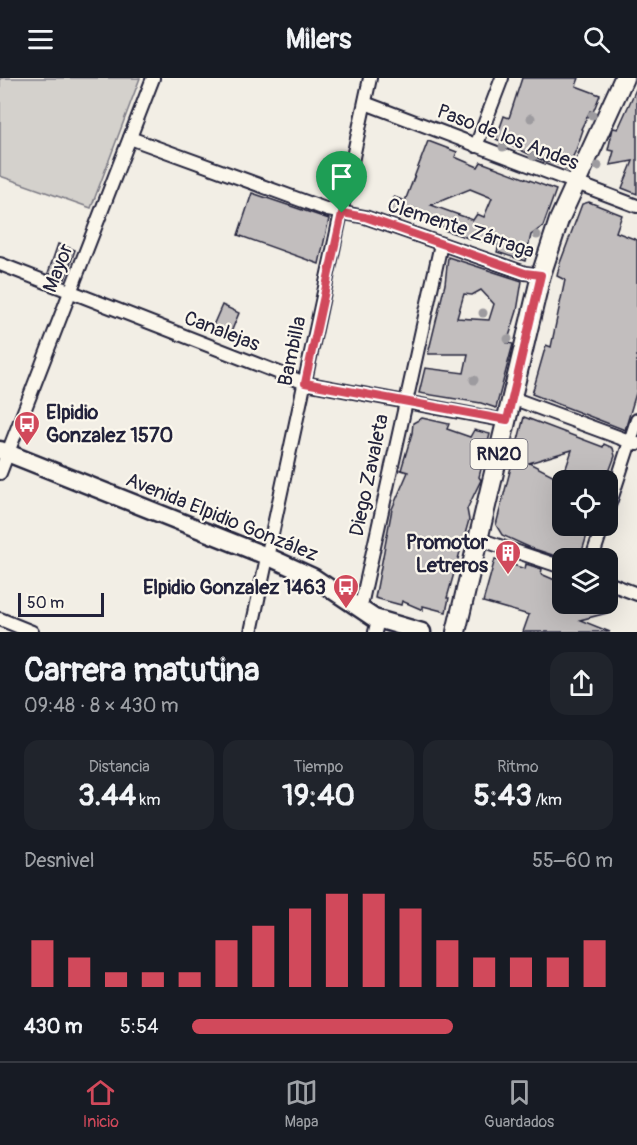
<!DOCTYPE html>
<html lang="es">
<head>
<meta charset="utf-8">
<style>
  body { margin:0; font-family:Pangolin,sans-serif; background:#20242c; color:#f1f3f6; height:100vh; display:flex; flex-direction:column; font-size:22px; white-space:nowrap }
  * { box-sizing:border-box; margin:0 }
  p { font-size:20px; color:#9ea1a6 }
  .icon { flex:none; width:33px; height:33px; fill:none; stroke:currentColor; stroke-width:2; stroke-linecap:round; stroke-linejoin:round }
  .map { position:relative; height:554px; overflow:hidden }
  .details { display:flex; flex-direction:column; background:#171b24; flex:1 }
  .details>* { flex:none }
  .tools { position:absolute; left:552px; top:392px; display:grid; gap:12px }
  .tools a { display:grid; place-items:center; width:66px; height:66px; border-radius:12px; background:#171b24; box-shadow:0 6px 24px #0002; font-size:30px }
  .scale { position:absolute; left:18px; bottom:15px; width:86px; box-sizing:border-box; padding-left:6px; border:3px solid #22223b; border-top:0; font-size:16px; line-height:21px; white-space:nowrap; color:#22223b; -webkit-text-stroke:4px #fbf7ec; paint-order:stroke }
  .pin { position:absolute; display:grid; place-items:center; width:51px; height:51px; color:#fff; margin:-62px -26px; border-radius:50% 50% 50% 0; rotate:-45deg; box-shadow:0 0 6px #0007 }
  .pin .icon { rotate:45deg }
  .round { display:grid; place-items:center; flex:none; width:63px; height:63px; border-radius:18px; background:#20242c }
  .headline { display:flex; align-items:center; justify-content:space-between; height:102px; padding:0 24px }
  h1 { font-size:33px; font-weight:800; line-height:45px }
  .figures { display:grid; grid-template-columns:repeat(3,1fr); gap:9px; height:102px; padding:6px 24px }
  .figures div { display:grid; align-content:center; border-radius:15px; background:#20242c; text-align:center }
  .figures b { font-size:30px; font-weight:800 }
  .figures small { font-size:16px; font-weight:400 }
  .figures p { font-size:16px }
  .chart { height:168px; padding:12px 24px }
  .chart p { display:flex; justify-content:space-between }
  .chart svg { width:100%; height:108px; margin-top:6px; stroke:#d1495b; stroke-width:6 }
  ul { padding:0 24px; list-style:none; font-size:20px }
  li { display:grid; grid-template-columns:96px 72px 1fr; align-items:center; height:45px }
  li i { height:15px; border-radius:8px; background:#d1495b }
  header { display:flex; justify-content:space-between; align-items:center; height:78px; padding:0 24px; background:#171b24; font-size:27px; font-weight:800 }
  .dock { display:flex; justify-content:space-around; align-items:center; height:84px; border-top:2px solid #363941; background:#171b24; font-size:16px; color:#9ea1a6 }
  .dock a { display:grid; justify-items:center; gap:3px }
  .dock .active { color:#d1495b }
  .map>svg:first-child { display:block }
</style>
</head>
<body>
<header><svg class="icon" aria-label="menu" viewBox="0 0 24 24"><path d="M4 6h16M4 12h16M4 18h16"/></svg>Milers<svg class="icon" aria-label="search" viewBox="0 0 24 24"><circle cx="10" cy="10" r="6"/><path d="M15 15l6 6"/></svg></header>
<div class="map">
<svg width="637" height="554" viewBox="0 0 637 554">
  <rect width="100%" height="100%" fill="#f2eee5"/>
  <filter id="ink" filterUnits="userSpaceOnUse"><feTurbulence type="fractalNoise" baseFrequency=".0167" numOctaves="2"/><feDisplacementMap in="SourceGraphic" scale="12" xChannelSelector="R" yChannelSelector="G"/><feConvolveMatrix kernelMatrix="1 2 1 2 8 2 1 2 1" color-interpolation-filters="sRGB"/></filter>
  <g filter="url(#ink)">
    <polygon fill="#d4d1cc" stroke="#7b7a84" stroke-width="1.5" points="0,0 140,0 91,130 0,98"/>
    <g fill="#c2bebe" stroke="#22223b" stroke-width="1.5" fill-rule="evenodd">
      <polygon points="522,0 579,0 576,8 600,17 593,34 590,33 581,51 583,52 576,72 568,89 544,83 496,61 504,38 509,40"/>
      <polygon points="637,9 637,116 622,110 633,83 610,87 614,73 608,72 613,50 618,51"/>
      <path d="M428,63L457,74L455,79L478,89L481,84L556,112L543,148L531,157L525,183L497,174L499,167L468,160L444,152L445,149L411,140L410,142L388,134L394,119L405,123ZM470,111L492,120L484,139L477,136L473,142L431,127Z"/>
      <polygon points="252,115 329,141 319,186 238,157"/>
      <polygon points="589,124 622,137 616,154 637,162 637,312 625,352 532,316 546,267 551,269 565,202 557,198 560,185 582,126"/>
      <polygon points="58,166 75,172 65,201 48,195"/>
      <path d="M448,179L522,203L517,233L507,265L513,266L496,330L481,325L419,315L425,290L464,295L468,276H428L445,206ZM481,212L494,226L489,242L457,240L464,216L472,217Z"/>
      <polygon points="222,227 239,235 229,259 211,252"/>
      <path d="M524,339L603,369L604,366L613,370L615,378L606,402H562V447H590L580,480H562L531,470L502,457L496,447ZM572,372L562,402L529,385Z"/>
      <polygon points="422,340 449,346 447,351 470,359 474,352 490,356 479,399 481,402 467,431 469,442 447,520 449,520 446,534 423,528 423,532 402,523 401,527 375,520 392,431 408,394 401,392 412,355 413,345"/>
      <polygon points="495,481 525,491 526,486 542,491 541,496 562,505 562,525 611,525 607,535 580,542 610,554 523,554 529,537 483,524"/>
    </g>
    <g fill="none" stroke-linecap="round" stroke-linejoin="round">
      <defs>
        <g id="minor">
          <polyline points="365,25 637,128"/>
          <polyline points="130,60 328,132 365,139 525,195 541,197"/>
          <polyline points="476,68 502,0"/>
          <polyline points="0,186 305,305 507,343"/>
          <polyline points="512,320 637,366"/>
          <polyline points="0,395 153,0"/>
          <polyline points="608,431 637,342"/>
          <polyline points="479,461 562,489"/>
          <polyline points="592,480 603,447"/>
          <polyline points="608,505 637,516"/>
          <polyline points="360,532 441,166"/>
          <polyline points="0,541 32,554"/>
          <polyline points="251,554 370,0"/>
          <polyline points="375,554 378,542"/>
        </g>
        <polyline id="secondary" points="0,372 269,479 313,499 374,540 422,554"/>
        <polyline id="primary" points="456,554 541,197 559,142 624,0"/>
      </defs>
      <use href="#minor" stroke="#22223b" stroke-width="16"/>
      <use href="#secondary" stroke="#22223b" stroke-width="21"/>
      <use href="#primary" stroke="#22223b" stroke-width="22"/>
      <use href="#minor" stroke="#fbf7ec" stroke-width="12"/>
      <use href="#secondary" stroke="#fbf7ec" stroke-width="16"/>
      <use href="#primary" stroke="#fbf7ec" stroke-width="18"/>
    </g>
    <g fill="#9d9b9f">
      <circle cx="592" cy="37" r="4.5"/>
      <circle cx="531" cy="40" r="4.5"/>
      <circle cx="503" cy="69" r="4.5"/>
      <circle cx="533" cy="78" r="4.5"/>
      <circle cx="598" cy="88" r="4.5"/>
      <circle cx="568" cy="90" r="4.5"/>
      <circle cx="537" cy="157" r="4.5"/>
      <circle cx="483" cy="235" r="4.5"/>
      <circle cx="508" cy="261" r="4.5"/>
      <circle cx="474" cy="302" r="4.5"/>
    </g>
  </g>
  <g fill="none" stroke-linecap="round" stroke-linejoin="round" filter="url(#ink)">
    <defs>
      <polygon id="route" points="342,135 365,139 525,195 541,197 507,342 305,305"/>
    </defs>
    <use href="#route" stroke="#fff" stroke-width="12"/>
    <use href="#route" stroke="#d1495b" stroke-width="8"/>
  </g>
  <defs>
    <symbol id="bus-pin" viewBox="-11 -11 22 30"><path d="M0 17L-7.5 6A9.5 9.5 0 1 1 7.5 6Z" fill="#d1495b" stroke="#fbf7ec"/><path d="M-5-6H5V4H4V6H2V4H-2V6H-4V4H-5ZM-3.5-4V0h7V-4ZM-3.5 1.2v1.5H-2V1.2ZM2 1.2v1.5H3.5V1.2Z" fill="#fff"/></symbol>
    <symbol id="building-pin" viewBox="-11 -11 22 30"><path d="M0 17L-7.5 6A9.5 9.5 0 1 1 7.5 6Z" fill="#d1495b" stroke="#fbf7ec"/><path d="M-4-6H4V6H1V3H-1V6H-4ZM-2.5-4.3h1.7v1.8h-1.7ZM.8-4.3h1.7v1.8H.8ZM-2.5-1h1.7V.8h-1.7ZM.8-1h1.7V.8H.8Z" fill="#fff"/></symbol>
  </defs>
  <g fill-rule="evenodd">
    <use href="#bus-pin" x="12" y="331" width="30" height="40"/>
    <use href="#building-pin" x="493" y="460" width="30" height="40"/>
    <use href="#bus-pin" x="331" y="494" width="30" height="40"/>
  </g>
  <g text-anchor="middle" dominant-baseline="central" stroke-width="4.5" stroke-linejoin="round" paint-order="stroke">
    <rect fill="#fbf7ec" stroke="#636270" stroke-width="1.5" x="470.5" y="361" width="57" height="30" rx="4.5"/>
    <g font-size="18" font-weight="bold" fill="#22223b">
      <text x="499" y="376">RN20</text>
    </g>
    <g font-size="20" fill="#22223b" stroke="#fbf7ec">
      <text transform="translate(508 59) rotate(21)">Paso de los Andes</text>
      <text transform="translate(461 150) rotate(18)">Clemente Zárraga</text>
      <text transform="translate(58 190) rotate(-69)">Mayor</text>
      <text transform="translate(222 253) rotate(21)">Canalejas</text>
      <text transform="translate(292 273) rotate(-78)">Bambilla</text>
      <text transform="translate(369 397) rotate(-78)">Diego Zavaleta</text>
      <text transform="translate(222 439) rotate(22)">Avenida Elpidio González</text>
    </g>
    <g font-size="20" font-weight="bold" fill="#22223b" stroke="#fbf7ec" text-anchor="end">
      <text x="46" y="334" text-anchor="start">Elpidio<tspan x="46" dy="23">Gonzalez 1570</tspan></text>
      <text x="488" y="464">Promotor<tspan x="488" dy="23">Letreros</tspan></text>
      <text x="326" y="509">Elpidio Gonzalez 1463</text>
    </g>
  </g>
</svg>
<div class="tools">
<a><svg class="icon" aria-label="locate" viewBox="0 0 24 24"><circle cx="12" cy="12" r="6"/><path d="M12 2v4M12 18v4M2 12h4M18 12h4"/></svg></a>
<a><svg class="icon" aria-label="layers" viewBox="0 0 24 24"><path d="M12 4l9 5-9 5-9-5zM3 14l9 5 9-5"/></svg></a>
</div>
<div class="scale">50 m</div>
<div class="pin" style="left:342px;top:135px;background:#1e9e55"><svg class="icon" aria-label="arrive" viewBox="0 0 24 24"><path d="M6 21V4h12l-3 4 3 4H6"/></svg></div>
</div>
<section class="details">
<div class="headline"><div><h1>Carrera matutina</h1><p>09:48 · 8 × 430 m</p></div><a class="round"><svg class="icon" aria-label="share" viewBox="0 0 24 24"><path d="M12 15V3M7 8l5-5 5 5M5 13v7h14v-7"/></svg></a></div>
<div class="figures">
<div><p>Distancia</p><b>3.44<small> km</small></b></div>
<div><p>Tiempo</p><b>19:40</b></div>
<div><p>Ritmo</p><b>5:43<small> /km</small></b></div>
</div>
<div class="chart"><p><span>Desnivel</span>55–60 m</p>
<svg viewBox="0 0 160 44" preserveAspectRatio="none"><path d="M5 44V25M15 44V32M25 44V38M35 44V38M45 44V38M55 44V25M65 44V19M75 44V12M85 44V6M95 44V6M105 44V12M115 44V25M125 44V32M135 44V32M145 44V32M155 44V25"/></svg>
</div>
<ul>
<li><b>430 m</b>5:54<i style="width:62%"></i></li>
</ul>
</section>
<nav class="dock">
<a class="active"><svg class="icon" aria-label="home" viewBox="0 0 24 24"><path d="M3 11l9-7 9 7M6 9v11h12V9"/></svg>Inicio</a>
<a><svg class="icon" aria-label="map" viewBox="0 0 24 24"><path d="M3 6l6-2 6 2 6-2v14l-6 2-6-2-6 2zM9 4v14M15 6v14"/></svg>Mapa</a>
<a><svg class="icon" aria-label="saved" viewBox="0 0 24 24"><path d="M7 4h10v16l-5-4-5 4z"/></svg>Guardados</a>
</nav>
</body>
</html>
